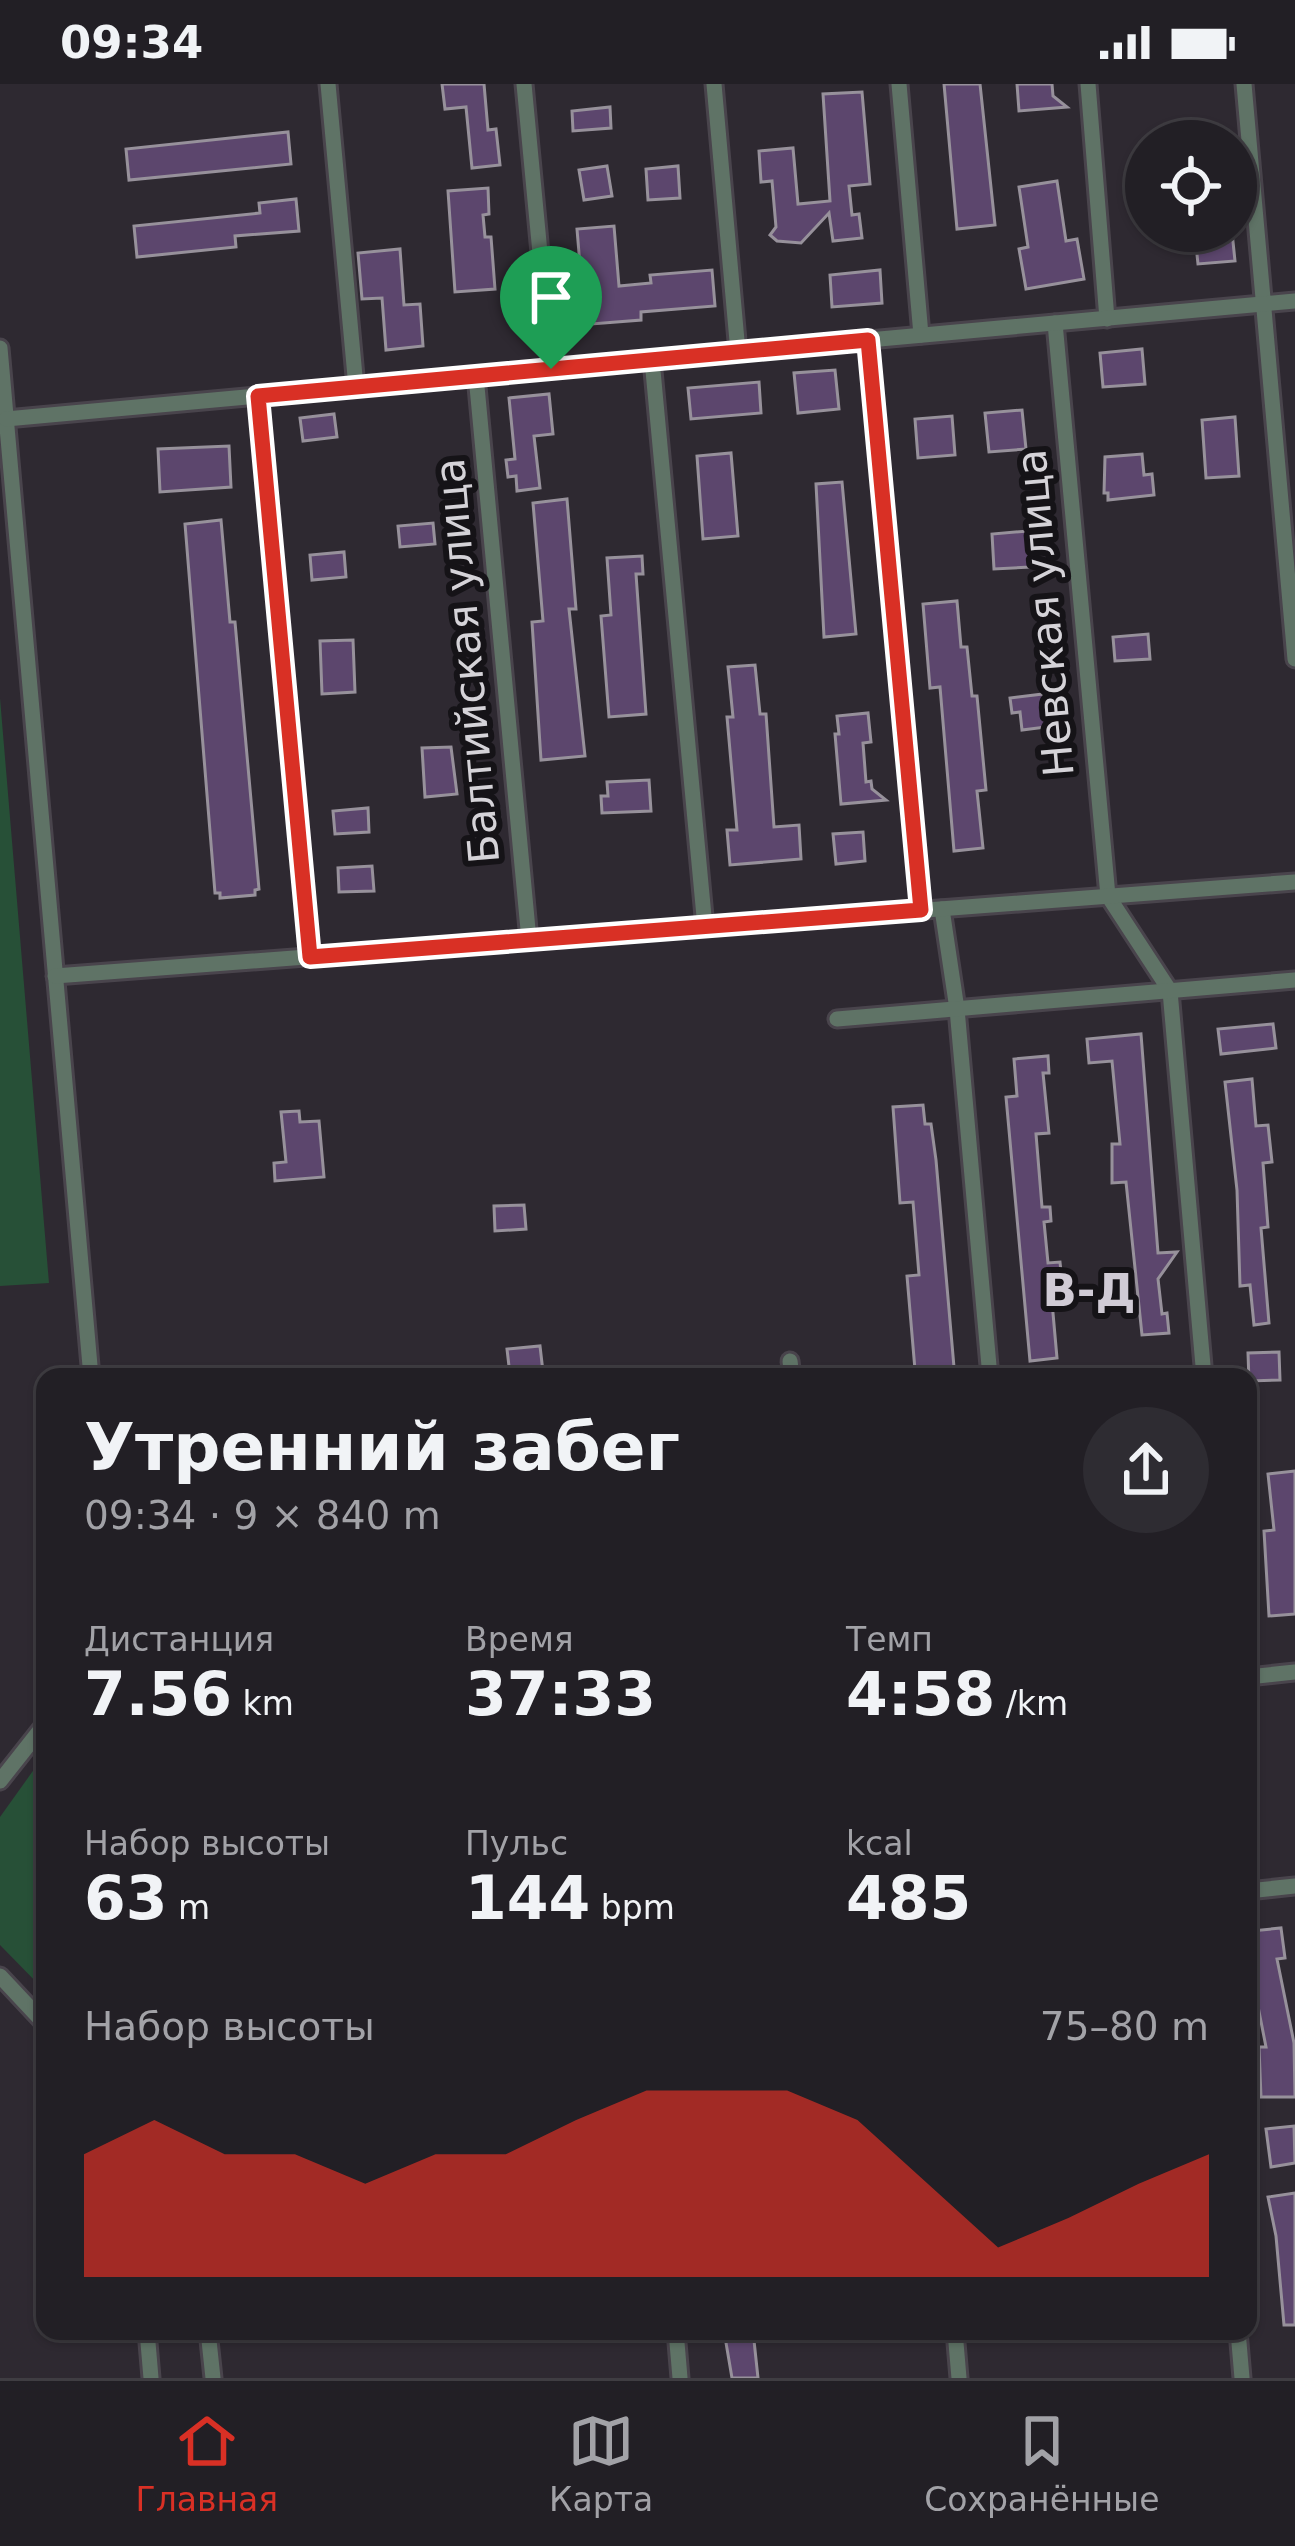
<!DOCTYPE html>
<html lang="ru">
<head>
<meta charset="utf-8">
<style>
  body { margin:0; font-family:"DejaVu Sans",sans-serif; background:#2e2c32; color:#f1f3f6; height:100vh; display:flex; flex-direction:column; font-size:45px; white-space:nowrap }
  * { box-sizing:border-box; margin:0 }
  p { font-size:39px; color:#a2a2a7 }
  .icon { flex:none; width:66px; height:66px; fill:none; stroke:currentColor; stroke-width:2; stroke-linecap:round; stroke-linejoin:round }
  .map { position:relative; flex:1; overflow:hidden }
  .drawer { position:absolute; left:36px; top:1284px; width:1221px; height:972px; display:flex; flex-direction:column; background:#221f25; border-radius:24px; box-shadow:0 3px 9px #0004,0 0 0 3px #3f3d42 }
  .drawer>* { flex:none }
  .tools { position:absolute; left:1125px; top:36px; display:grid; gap:24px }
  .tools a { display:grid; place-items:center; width:132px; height:132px; border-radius:50%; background:#221f25; box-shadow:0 3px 9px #0004,0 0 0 3px #3f3d42; font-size:60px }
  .pin { position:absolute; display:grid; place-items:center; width:102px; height:102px; color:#fff; margin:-123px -51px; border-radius:50% 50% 50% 0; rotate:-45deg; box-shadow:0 0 12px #0007 }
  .pin .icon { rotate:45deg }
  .round { display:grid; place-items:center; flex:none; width:126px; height:126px; border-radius:63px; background:#2e2c32 }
  .head { display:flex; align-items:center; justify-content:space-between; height:204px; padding:0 48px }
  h1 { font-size:66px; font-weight:600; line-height:90px }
  .metrics { display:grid; grid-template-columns:repeat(3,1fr); gap:18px; height:204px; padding:12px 48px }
  .metrics div { display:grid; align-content:center }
  .metrics b { font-size:60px; font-weight:600 }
  .metrics small { font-size:33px; font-weight:400 }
  .metrics p { font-size:33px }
  .chart { height:336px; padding:24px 48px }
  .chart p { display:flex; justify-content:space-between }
  .chart svg { width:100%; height:216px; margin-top:12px; fill:#d93025; opacity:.7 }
  .status { display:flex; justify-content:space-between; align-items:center; height:84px; padding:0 60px; background:#221f25; direction:ltr }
  .status svg { height:33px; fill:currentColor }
  .tabs { display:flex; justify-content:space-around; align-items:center; height:168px; border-top:3px solid #3f3d42; background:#221f25; font-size:33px; color:#a2a2a7 }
  .tabs a { display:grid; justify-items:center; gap:6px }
  .tabs .current { color:#d93025 }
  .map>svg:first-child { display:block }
</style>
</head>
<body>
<div class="status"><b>09:34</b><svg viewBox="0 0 49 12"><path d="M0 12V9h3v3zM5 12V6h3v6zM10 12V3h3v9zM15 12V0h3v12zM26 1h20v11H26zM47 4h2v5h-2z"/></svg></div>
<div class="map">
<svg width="1295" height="2294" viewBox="0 0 1295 2294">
  <rect width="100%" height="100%" fill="#2e2931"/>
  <g fill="#275037">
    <polygon points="0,614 49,1199 0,1202"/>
    <polygon points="45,1670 45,1907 0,1861 0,1733"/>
  </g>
  <g fill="#5c466d" stroke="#97919b" stroke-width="3">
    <polygon points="442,0 484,0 488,46 496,45 500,81 472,84 466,23 445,25"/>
    <polygon points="944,0 980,0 995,141 957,145"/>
    <polygon points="1017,0 1052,0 1053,12 1067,23 1019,27"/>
    <polygon points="862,8 870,100 849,102 852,131 859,130 862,154 833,157 829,129 801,159 777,157 770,151 776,143 772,97 761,98 759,67 793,64 798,120 830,117 823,10"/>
    <polygon points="610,23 611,44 573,47 572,27"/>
    <polygon points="288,48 291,80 129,96 126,65"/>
    <polygon points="607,82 612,112 584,116 579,86"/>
    <polygon points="678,82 680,114 648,116 646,85"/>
    <polygon points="1057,97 1066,157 1077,155 1084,195 1026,205 1019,165 1028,163 1019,103"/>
    <polygon points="488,104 489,130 483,131 485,153 491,153 495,205 455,208 448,107"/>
    <polygon points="296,115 299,147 235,152 236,163 137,173 134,142 260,129 259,119"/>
    <polygon points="614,142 619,202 651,199 650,191 712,186 715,222 641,228 641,236 579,241 576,205 582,205 577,145"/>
    <polygon points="1232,148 1235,177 1198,180 1195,152"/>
    <polygon points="400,165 404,221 420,220 423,262 386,266 382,214 362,215 358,169"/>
    <polygon points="880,186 882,219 832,223 830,191"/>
    <polygon points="1142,265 1145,300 1103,303 1100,269"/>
    <polygon points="835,286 839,325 798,329 794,289"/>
    <polygon points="759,298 761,329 691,335 688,304"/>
    <polygon points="549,310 553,350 534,352 540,404 517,407 516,392 508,393 506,376 515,375 509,314"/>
    <polygon points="1022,326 1026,365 989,368 985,329"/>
    <polygon points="334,330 337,353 303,357 300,334"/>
    <polygon points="952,332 955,371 918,374 915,335"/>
    <polygon points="1235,333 1239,392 1206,394 1202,336"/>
    <polygon points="229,362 231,403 160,408 158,365"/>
    <polygon points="731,369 738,452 703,455 697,372"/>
    <polygon points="1142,370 1144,391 1152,390 1154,411 1108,416 1108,409 1104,409 1105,373"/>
    <polygon points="842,398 856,550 824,553 816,400"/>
    <polygon points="567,415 576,525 569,525 585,672 541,676 532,538 543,537 533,419"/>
    <polygon points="221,436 230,538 235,538 259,805 255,806 255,811 220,814 220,809 215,809 185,440"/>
    <polygon points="433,439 435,460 400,463 398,442"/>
    <polygon points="1028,447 1030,483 994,485 992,450"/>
    <polygon points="344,468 346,493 312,496 310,471"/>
    <polygon points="642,472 643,490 636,490 646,630 609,633 601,532 611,531 607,474"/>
    <polygon points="957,517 961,563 967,563 972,612 977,612 986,706 977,707 983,764 954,767 940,603 930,604 923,520"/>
    <polygon points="1148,550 1150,575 1115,577 1113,553"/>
    <polygon points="353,556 355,608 322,610 320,557"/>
    <polygon points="755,581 760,630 766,630 774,743 799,741 801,775 730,781 727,746 737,746 727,633 733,633 728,583"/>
    <polygon points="1043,610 1046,643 1022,646 1020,628 1012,629 1010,614"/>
    <polygon points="868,629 871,658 863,659 866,698 871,697 872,705 886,716 841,720 835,650 839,650 837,632"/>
    <polygon points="451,663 457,710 425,713 422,664"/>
    <polygon points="649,696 651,727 602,729 601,712 608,712 607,698"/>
    <polygon points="368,724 369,748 335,750 333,727"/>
    <polygon points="863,748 865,777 836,780 833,750"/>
    <polygon points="372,782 374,807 339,808 338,784"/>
    <polygon points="1273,940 1276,964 1221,970 1218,945"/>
    <polygon points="1141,950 1158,1169 1177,1168 1158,1195 1162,1230 1167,1229 1169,1249 1142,1251 1126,1098 1112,1099 1112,1060 1120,1060 1112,977 1089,979 1087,955"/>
    <polygon points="1048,972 1049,989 1043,989 1049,1049 1036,1050 1042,1123 1050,1123 1051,1137 1044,1138 1048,1179 1060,1178 1064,1217 1052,1218 1057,1274 1030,1277 1006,1013 1017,1012 1014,975"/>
    <polygon points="1252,995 1256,1042 1268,1041 1272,1078 1263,1079 1268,1143 1261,1144 1269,1239 1254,1241 1250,1201 1240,1202 1237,1106 1225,998"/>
    <polygon points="923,1021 925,1040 931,1040 936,1076 954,1283 915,1286 907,1192 919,1191 913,1118 900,1119 893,1023"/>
    <polygon points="299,1027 300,1038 319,1037 324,1093 275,1097 274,1079 286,1078 281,1028"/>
    <polygon points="524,1121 526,1145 495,1147 494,1122"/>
    <polygon points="540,1262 543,1288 510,1291 507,1265"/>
    <polygon points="1279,1268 1280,1296 1249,1297 1248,1269"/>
    <polygon points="1295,1387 1295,1530 1269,1532 1264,1447 1274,1446 1268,1390"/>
    <polygon points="1281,1844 1285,1874 1277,1875 1294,1959 1295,2013 1261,2013 1259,1963 1266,1963 1254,1902 1257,1901 1251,1847"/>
    <polygon points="1294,2042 1295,2079 1271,2083 1266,2045"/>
    <polygon points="1295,2109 1295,2241 1284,2241 1276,2152 1268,2113"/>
    <polygon points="724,2247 753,2247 758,2294 732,2294"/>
  </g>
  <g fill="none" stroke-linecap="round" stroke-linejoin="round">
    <defs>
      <g id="street">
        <polyline points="328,0 356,303"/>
        <polyline points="524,0 551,285"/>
        <polyline points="714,0 738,268"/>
        <polyline points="899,0 921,251"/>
        <polyline points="1088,0 1107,235"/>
        <polyline points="1244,0 1295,575"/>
        <polyline points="1055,239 1108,812 1170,907 1204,1293"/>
        <polyline points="869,256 921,827"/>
        <polyline points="0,264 91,1293"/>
        <polyline points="652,276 705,843"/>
        <polyline points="476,292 529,856"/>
        <polyline points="258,312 310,873"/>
        <polyline points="6,335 1295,217"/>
        <polyline points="942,825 957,925 990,1293"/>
        <polyline points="55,892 1295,798"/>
        <polyline points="837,935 1295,896"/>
        <polyline points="790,1277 792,1293"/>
        <polyline points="1248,1593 1295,1588"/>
        <polyline points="0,1697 45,1640"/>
        <polyline points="1248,1807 1295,1802"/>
        <polyline points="0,1892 45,1940"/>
        <polyline points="147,2247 151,2294"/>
        <polyline points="208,2247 213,2294"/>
        <polyline points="676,2247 680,2294"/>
        <polyline points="955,2247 959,2294"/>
        <polyline points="1238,2247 1242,2294"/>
      </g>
    </defs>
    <use href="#street" stroke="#49444c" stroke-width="21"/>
    <use href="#street" stroke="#5f7366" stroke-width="15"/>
  </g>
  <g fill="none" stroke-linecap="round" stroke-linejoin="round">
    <defs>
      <polygon id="route" points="868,256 921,826 310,873 258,312"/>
    </defs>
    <use href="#route" stroke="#fff" stroke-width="24"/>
    <use href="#route" stroke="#d93025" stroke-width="15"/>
  </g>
  <g text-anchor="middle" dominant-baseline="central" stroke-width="12" stroke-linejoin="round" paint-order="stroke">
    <g font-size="42" fill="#d5d3d8" stroke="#151317">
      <text transform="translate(1045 529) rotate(-95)">Невская улица</text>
      <text transform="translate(467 577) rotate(-95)">Балтийская улица</text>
    </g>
    <g font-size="45" font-weight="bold" fill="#d0cbd5" stroke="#151317">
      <text x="1089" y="1206">В-Д</text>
    </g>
  </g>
</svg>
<div class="tools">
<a><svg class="icon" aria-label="locate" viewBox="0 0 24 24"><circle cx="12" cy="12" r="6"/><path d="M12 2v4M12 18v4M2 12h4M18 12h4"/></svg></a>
</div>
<div class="pin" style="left:551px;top:285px;background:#1e9e55"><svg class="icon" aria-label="arrive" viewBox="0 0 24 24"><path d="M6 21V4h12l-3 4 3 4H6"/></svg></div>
<section class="drawer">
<div class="head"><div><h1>Утренний забег</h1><p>09:34 · 9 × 840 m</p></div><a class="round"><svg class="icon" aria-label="share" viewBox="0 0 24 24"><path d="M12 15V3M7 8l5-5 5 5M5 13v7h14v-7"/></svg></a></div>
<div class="metrics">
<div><p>Дистанция</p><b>7.56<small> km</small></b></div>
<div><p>Время</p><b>37:33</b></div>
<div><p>Темп</p><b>4:58<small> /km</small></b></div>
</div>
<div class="metrics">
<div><p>Набор высоты</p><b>63<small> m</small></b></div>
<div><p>Пульс</p><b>144<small> bpm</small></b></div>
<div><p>kcal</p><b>485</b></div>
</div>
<div class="chart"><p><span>Набор высоты</span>75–80 m</p>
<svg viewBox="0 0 160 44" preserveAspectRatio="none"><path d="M0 44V19L10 12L20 19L30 19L40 25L50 19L60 19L70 12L80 6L90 6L100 6L110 12L120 25L130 38L140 32L150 25L160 19V44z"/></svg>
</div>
</section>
</div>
<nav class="tabs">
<a class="current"><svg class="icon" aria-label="home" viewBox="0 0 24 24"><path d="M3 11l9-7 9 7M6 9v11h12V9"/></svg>Главная</a>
<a><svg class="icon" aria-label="map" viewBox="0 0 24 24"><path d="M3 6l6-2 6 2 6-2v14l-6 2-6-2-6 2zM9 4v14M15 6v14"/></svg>Карта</a>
<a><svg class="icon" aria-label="saved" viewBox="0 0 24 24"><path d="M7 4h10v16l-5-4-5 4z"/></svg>Сохранённые</a>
</nav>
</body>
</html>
